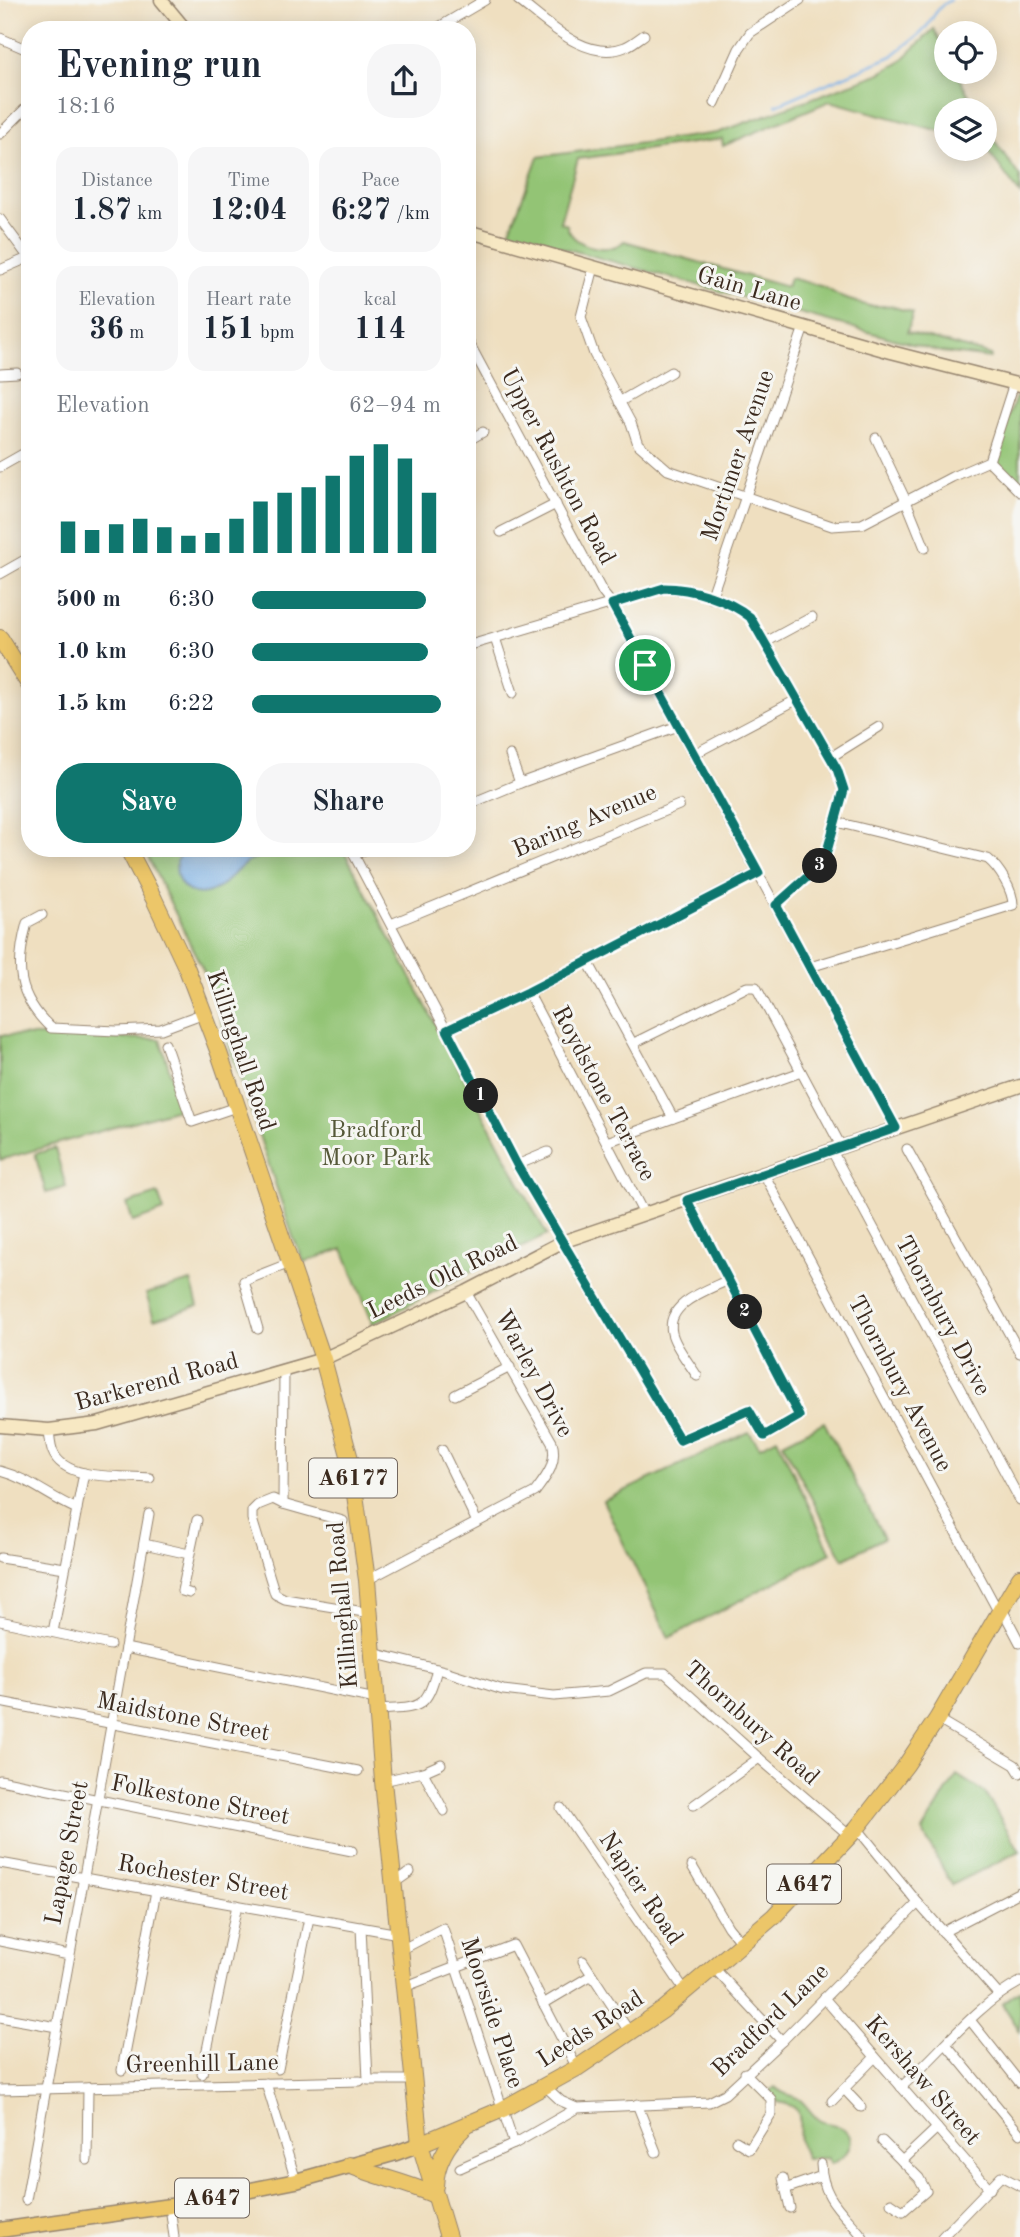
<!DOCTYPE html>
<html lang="en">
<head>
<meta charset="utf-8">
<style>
  body { margin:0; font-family:"Old Standard TT",serif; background:#f6f6f7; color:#1f2937; height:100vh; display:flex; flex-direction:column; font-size:26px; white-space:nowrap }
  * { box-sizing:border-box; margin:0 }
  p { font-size:23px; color:#747a83 }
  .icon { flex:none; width:38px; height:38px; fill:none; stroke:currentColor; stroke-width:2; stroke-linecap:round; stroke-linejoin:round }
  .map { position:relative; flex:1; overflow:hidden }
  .details { position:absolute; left:21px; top:21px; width:455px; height:836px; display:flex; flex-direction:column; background:#fff; border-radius:28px; box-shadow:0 4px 18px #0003 }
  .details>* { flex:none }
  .controls { position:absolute; left:934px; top:21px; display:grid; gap:14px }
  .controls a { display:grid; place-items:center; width:63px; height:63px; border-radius:50%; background:#fff; box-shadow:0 4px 18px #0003; font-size:35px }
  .pin { position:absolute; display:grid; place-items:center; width:60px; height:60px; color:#fff; margin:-30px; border:4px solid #fff; border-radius:50%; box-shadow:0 2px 7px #0007 }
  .km { position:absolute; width:35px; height:35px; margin:-18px; border-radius:50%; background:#222; color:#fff; font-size:19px; line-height:35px; text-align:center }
  .round { display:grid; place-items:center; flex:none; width:74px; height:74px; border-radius:28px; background:#f6f6f7 }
  .head { display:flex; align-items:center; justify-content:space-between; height:119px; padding:0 35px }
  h1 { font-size:38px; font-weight:600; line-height:52px }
  .metrics { display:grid; grid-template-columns:repeat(3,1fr); gap:10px; height:119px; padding:7px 35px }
  .metrics div { display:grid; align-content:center; border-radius:18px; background:#f6f6f7; text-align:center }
  .metrics b { font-size:30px; font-weight:600 }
  .metrics small { font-size:19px; font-weight:400 }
  .metrics p { font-size:19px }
  .chart { height:196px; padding:14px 35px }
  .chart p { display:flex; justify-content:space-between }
  .chart svg { width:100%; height:126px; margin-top:7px; stroke:#0f766e; stroke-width:6 }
  .primary-button { display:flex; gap:14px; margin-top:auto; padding:14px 35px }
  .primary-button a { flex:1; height:80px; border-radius:28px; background:#0f766e; color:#fff; font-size:28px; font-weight:600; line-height:80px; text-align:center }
  .primary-button a+a { background:#f6f6f7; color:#1f2937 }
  ul { padding:0 35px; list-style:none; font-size:23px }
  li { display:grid; grid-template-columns:112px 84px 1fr; align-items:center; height:52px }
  li i { height:18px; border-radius:9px; background:#0f766e }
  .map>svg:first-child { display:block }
</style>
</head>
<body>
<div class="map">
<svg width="1020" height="2237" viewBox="0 0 1020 2237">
  <rect width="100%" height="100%" fill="#f6f6f2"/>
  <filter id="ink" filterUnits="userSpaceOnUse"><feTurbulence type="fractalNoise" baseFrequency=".0143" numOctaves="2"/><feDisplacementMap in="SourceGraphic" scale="14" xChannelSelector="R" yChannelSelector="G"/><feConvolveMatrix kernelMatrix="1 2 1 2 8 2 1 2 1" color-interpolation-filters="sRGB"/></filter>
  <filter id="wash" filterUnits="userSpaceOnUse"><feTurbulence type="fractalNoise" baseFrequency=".00686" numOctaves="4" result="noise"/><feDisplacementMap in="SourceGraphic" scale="28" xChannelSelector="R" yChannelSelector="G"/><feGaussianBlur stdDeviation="1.57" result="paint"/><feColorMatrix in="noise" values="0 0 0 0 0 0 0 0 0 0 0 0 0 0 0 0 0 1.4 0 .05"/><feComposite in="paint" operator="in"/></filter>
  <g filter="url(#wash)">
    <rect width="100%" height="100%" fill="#efdfc0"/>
    <g fill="#93c474" stroke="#677749" stroke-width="2">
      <path d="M934,29L947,53V72H956L977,110H947V133L830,101L725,145L723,146L722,139L578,159L560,222L567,225C570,246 610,256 624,241L787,287L790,278L824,287L843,298L869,306H891L913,313L907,332L991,355L990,358L941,352L509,233L538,157L717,133L878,74L899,63Z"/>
      <polygon points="985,127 1020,177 1020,194 985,147"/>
      <polygon points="1016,397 1020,398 1020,484 1018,485 997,465 993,459"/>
      <polygon points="144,849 343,849 547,1235 465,1275 373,1324 343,1249 304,1262 293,1237 205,974"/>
      <polygon points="0,1035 160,1039 181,1108 0,1160"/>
      <polygon points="55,1148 66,1187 46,1193 35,1154"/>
      <polygon points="158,1194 164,1211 133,1222 127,1204"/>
      <polygon points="191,1281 198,1306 154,1319 146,1294"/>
      <polygon points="824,1422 884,1538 843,1559 783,1443"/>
      <polygon points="749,1432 760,1447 777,1438 831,1553 669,1638 603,1501"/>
      <polygon points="957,1775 985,1793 1020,1851 952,1885 922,1831"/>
      <polygon points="1020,1990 1020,2031 1002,2003"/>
      <path d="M775,2087C786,2097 791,2094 799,2099C807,2105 811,2114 819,2120C825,2124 834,2123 840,2127C860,2138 848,2157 831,2164L828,2158L806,2159C804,2154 801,2147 800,2142C797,2120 808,2107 778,2102L769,2092Z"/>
    </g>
    <path fill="#75ace3" stroke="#586b80" stroke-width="2" d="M183,849H294C280,854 264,854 251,860C234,869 225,889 206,893C179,899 168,867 183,849Z"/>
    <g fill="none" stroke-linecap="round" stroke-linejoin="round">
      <path stroke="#75ace3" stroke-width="2.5" d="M776,105L892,56C901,48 910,42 919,35C932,24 934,8 950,0"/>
    </g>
  </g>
  <g filter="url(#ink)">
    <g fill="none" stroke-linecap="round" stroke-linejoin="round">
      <defs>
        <g id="street">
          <path d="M518,0C546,21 586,63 625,47C631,45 638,39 644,35"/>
          <polyline points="434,30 485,0"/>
          <polyline points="0,38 30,51"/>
          <polyline points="715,103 739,49 750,33 800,0"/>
          <polyline points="0,134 30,104"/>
          <polyline points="0,219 29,258"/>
          <polyline points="594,267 581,317 594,354 631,423 638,444 668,470 832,526 862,524 952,477 989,461 1014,383"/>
          <polyline points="0,270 30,257"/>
          <polyline points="467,339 603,593 612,604 896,1128"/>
          <polyline points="0,374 17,373"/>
          <polyline points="619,402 671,372"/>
          <polyline points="876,438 906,501 925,548"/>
          <polyline points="467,441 483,432"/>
          <polyline points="989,461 1020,492"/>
          <polyline points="0,467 30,450"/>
          <polyline points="501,532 556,504"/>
          <polyline points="0,574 30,557"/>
          <polyline points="711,598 804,327"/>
          <polyline points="495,638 513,693"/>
          <polyline points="766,642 812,617"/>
          <path d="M467,646L664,588C692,588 728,600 750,617L831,757L844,790L824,862L776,905"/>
          <polyline points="694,754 796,700"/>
          <polyline points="510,755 520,783"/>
          <polyline points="831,757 879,727"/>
          <polyline points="467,805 520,783 678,726"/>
          <polyline points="366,849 354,855 517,1165 680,1439 749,1410 764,1436 799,1416 687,1200"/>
          <path d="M42,915L27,923C15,967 17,996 51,1028L117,1031L161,1029L204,1013"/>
          <polyline points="391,924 679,805"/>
          <polyline points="587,960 673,1118"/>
          <path d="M810,967L1013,905C1013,890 999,868 988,859L836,822"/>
          <polyline points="528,992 644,1214"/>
          <polyline points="447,1030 528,992 759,872"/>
          <polyline points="634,1043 747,987 756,987 842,1148"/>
          <polyline points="165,1044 192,1122 236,1107"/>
          <polyline points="607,1142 801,1072"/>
          <polyline points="907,1149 1020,1353"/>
          <polyline points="832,1151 1020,1500"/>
          <polyline points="517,1165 548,1152"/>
          <polyline points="764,1174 999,1613"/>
          <polyline points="258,1329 244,1281 290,1263"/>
          <path d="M697,1376C690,1364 675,1347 672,1333C665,1303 708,1290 728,1280"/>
          <polyline points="455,1395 510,1367"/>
          <path d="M49,1430C50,1437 50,1445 53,1452C65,1482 124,1475 150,1478"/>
          <polyline points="442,1450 477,1522"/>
          <path d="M0,1471C30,1479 49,1497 77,1509"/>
          <polyline points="283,1504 284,1371"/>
          <polyline points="343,1521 283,1504 273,1499 258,1505 252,1511 252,1519 275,1594 285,1599 370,1613"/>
          <polyline points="144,1544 189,1554"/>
          <polyline points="0,1558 65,1568"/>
          <path d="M367,1580L535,1492C547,1476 558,1463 552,1442L466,1292"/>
          <polyline points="189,1593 182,1591 197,1520"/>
          <polyline points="1002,1609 1020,1643"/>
          <polyline points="0,1621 110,1645"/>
          <polyline points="53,1632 84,1473"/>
          <polyline points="125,1648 376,1699"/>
          <polyline points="373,1653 445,1671 503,1690 554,1696 609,1691 646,1673 665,1673 759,1758 850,1836"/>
          <polyline points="0,1702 358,1771"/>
          <path d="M377,1710C418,1707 426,1712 437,1669"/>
          <polyline points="937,1719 1015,1765 1020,1773"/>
          <polyline points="423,1772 444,1811"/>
          <polyline points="0,1780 352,1851"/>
          <polyline points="383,1781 423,1772 441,1764"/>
          <polyline points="694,1805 759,1758"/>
          <polyline points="561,1808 686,1992"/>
          <polyline points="857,1828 918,1903 998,1994"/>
          <polyline points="0,1863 399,1934"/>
          <polyline points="692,1866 728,1927 742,1944"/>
          <polyline points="394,1883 410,1872"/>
          <polyline points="361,1927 368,2080 414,2080"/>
          <polyline points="943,1932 1020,1892"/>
          <polyline points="0,1941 69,1955"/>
          <polyline points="401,1950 443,1928 514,2144"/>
          <polyline points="583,1961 630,2033"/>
          <polyline points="714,1968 782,2041"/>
          <polyline points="404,1987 513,1945 577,2068"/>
          <polyline points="824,1998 990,2189"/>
          <polyline points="543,2004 592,1975"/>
          <polyline points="0,2017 57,2027"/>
          <polyline points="970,2020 1020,2083"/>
          <polyline points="946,2044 1020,2134"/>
          <polyline points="278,2069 309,1918"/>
          <polyline points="122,2070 156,1891"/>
          <polyline points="202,2074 237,1905"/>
          <polyline points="266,2083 296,2181"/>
          <polyline points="546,2087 561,2101 577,2108 709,2102 725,2094 782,2041 918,1903"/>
          <path d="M901,2087C941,2053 973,2007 1020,1982"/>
          <polyline points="844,2089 861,2107"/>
          <polyline points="0,2090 360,2081"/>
          <polyline points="832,2101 875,2057"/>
          <polyline points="637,2104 656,2152"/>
          <polyline points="736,2141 749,2149 771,2114 771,2099 745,2073"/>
          <polyline points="882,2141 902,2161"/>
          <polyline points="87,2160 88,2088"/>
          <path d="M821,2164C822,2198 843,2212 863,2237"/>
          <polyline points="460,2168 514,2144 577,2108"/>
          <polyline points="783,2178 790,2208"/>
          <polyline points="785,2189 822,2176"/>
          <polyline points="26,2200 149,1514"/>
          <polyline points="891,2203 903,2211 926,2191 919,2178 902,2161 937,2128"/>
          <polyline points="170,2206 174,2237"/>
          <polyline points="942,2237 1001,2176 1020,2186"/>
        </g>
        <g id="secondary">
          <polyline points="161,0 186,30"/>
          <polyline points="467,231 891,352 1020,385"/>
          <polyline points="0,1426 49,1430 97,1424 323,1359 466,1292 562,1242 1020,1086"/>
        </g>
        <polyline id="primary" points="0,2230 170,2206 296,2181 396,2153 420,2144"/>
        <g id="highway">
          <polyline points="0,638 30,686"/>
          <polyline points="128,849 154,899 187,969 219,1053 323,1359 350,1459 367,1580 383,1781 420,2144 448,2237"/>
          <polyline points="420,2144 503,2109 577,2068 663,2010 774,1916 857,1828 906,1765 937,1719 1020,1577"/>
          <path d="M349,2165C377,2177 406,2182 434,2195"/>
          <path d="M435,2186C436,2163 446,2145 463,2129"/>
        </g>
      </defs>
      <use href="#street" stroke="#95846f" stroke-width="11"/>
      <use href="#secondary" stroke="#95846f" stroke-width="15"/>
      <use href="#primary" stroke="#95846f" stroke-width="17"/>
      <use href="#highway" stroke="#95846f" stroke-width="18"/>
      <use href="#street" stroke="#fff" stroke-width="9"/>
      <use href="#secondary" stroke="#f7e8c3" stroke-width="12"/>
      <use href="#primary" stroke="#ecc669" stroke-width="14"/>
      <use href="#highway" stroke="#ecc669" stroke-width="16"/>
    </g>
  </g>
  <g fill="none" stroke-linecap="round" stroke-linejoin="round" filter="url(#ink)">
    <defs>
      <path id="route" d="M664,588C692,588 729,600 750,617L837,769L844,790L824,862L776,905L896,1128L687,1200L799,1416L764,1436L749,1410L680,1440L517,1165L447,1030L528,992L759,873L612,604Z"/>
    </defs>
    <use href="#route" stroke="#fff" stroke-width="14"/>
    <use href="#route" stroke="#0f766e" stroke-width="9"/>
  </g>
  <g text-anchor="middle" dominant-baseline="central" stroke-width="6" stroke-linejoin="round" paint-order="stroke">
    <g fill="#f6f6f2" stroke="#73675e" stroke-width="2">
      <rect x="309" y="1458.5" width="88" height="39" rx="5"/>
      <rect x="767" y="1864.5" width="74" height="39" rx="5"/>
      <rect x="175" y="2178.5" width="74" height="39" rx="5"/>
    </g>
    <g font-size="23" font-weight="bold" fill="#3b2a1e">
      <text x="353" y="1478">A6177</text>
      <text x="804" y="1884">A647</text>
      <text x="212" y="2198">A647</text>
    </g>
    <g font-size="24" fill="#3b2a1e" stroke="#f6f6f2">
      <text transform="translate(749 290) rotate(16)">Gain Lane</text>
      <text transform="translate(739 456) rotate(-71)">Mortimer Avenue</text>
      <text transform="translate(557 467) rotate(62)">Upper Rushton Road</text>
      <text transform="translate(585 822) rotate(-23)">Baring Avenue</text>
      <text transform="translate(240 1051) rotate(71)">Killinghall Road</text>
      <text transform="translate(603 1094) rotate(62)">Roydstone Terrace</text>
      <text transform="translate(443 1278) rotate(-26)">Leeds Old Road</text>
      <text transform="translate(942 1316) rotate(62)">Thornbury Drive</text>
      <text transform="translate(533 1374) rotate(62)">Warley Drive</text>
      <text transform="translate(157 1383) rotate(-15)">Barkerend Road</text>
      <text transform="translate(899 1384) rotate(62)">Thornbury Avenue</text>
      <text transform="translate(344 1605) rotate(-95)">Killinghall Road</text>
      <text transform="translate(183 1718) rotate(11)">Maidstone Street</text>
      <text transform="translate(751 1724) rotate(42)">Thornbury Road</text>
      <text transform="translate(200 1801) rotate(11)">Folkestone Street</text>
      <text transform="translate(68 1853) rotate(-79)">Lapage Street</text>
      <text transform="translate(203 1879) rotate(10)">Rochester Street</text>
      <text transform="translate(640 1889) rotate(56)">Napier Road</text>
      <text transform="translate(491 2013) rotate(72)">Moorside Place</text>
      <text transform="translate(771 2021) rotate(-44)">Bradford Lane</text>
      <text transform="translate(591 2030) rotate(-33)">Leeds Road</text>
      <text transform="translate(202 2065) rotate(-1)">Greenhill Lane</text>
      <text transform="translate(922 2081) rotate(49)">Kershaw Street</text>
    </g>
    <g font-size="24" fill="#555838" stroke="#f6f6f2">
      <text x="376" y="1131">Bradford<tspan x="376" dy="28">Moor Park</tspan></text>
    </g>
  </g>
</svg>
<div class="controls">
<a><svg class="icon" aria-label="locate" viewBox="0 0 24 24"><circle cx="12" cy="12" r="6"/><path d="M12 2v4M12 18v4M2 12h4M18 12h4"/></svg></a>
<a><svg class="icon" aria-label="layers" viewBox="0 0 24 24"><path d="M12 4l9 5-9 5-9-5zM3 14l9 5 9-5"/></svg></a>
</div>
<div class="pin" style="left:645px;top:665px;background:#1e9e55"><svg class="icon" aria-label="arrive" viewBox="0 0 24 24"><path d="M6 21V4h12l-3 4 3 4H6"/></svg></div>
<b class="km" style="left:481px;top:1096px">1</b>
<b class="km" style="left:745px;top:1312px">2</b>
<b class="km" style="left:820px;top:866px">3</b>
<section class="details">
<div class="head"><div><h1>Evening run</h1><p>18:16</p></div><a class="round"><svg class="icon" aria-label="share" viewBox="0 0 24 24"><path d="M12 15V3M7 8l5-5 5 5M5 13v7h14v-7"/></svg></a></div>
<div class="metrics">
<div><p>Distance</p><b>1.87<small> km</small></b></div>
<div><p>Time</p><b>12:04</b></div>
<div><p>Pace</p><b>6:27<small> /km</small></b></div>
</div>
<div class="metrics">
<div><p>Elevation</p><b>36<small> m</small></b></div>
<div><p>Heart rate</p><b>151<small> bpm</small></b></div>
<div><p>kcal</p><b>114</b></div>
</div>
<div class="chart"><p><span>Elevation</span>62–94 m</p>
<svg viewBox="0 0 160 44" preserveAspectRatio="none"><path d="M5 44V33M15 44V36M25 44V34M35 44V32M45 44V35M55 44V38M65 44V37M75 44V32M85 44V26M95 44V23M105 44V21M115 44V17M125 44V10M135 44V6M145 44V11M155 44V23"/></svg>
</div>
<ul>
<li><b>500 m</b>6:30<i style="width:92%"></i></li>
<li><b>1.0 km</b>6:30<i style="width:93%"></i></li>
<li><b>1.5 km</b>6:22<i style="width:100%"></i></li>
</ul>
<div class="primary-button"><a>Save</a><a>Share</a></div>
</section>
</div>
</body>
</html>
